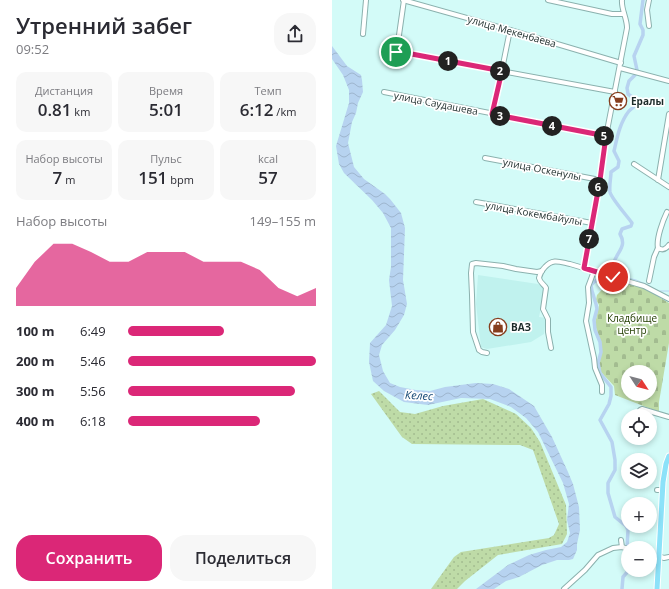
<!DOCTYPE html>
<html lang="ru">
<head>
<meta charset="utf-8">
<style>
  body { margin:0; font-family:"Open Sans",sans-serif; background:#f7f7f7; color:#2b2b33; height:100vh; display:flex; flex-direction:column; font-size:15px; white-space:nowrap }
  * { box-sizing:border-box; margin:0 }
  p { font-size:13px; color:#7c7c81 }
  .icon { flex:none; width:22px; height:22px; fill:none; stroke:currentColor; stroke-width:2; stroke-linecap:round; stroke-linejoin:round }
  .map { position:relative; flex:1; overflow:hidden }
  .sheet { display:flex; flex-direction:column; background:#fff; width:332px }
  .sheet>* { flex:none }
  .needle { width:26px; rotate:126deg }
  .tools { position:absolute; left:289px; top:365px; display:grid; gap:8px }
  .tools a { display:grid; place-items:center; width:36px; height:36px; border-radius:50%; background:#fff; box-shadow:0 2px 6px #0003; font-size:20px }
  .pin { position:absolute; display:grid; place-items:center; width:34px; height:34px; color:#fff; margin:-17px; border:2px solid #fff; border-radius:50%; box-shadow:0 1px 4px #0007 }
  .km { position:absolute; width:20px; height:20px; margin:-10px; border-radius:50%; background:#222; color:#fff; font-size:11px; line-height:20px; text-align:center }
  .round { display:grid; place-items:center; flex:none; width:42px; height:42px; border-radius:16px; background:#f7f7f7 }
  .head { display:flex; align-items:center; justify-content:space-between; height:68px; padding:0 16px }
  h1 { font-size:22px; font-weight:600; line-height:30px }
  .figures { display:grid; grid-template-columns:repeat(3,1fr); gap:6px; height:68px; padding:4px 16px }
  .figures div { display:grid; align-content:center; border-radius:10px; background:#f7f7f7; text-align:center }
  .figures b { font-size:17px; font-weight:600 }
  .figures small { font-size:11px; font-weight:400 }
  .figures p { font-size:11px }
  .chart { height:112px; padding:8px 16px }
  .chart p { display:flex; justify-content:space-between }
  .chart svg { width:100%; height:72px; margin-top:4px; fill:#db2777; opacity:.7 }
  .action { display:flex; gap:8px; margin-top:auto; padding:8px 16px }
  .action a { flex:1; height:46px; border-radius:16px; background:#db2777; color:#fff; font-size:16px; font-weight:600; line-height:46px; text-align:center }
  .action a+a { background:#f7f7f7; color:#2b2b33 }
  ul { padding:0 16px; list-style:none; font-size:13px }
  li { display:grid; grid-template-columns:64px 48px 1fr; align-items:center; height:30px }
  li i { height:10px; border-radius:5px; background:#db2777 }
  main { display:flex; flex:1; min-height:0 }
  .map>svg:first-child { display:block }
</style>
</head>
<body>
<main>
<section class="sheet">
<div class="head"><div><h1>Утренний забег</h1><p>09:52</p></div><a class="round"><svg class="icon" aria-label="share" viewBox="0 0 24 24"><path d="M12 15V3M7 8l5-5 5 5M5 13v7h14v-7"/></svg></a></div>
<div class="figures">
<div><p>Дистанция</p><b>0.81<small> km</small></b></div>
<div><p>Время</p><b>5:01</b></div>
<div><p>Темп</p><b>6:12<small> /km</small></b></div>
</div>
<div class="figures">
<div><p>Набор высоты</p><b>7<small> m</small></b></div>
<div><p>Пульс</p><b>151<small> bpm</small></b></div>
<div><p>kcal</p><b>57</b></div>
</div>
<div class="chart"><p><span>Набор высоты</span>149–155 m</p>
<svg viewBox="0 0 160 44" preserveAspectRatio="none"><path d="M0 44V33L10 17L20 6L30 6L40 11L50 17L60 17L70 11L80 11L90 11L100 17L110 17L120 17L130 22L140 33L150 38L160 33V44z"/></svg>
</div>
<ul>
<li><b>100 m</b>6:49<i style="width:51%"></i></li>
<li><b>200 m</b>5:46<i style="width:100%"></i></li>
<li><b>300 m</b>5:56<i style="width:89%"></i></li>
<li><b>400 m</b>6:18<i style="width:70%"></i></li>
</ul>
<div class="action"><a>Сохранить</a><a>Поделиться</a></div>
</section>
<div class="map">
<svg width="337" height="589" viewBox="0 0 337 589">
  <defs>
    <pattern id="grass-dots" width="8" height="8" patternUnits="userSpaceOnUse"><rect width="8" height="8" fill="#bedba7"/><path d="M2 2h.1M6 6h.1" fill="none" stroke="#a3bc90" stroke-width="1.8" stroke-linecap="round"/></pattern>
    <pattern id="cemetery-stones" width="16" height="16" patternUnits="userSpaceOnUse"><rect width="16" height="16" fill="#bedba7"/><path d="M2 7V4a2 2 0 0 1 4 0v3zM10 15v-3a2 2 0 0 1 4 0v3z" fill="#a3bc90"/></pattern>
    <pattern id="water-waves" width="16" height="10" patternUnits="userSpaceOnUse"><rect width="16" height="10" fill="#b7d3f0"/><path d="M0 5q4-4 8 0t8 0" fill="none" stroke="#9db5ce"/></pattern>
  </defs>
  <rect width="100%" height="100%" fill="#d3fbf8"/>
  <polygon fill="#c0f2ee" points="146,275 206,284 213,288 207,317 214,318 212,334 199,342 155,349 149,347 144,304"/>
  <polygon fill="url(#grass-dots)" points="47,391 68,412 83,414 111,406 151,399 184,414 199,428 208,442 234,505 235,534 230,544 166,555 133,581 125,589 99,589 122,557 129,552 217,538 222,535 227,524 201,450 188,445 80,444 70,437 39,394"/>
  <path fill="url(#cemetery-stones)" fill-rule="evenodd" d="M280,279L310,287L317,291L337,303V343L327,402V412L283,395L282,386L269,372L267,363L270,350L263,324L267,305L264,300L265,295ZM296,372H318V394H296Z"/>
  <polygon fill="url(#water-waves)" points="0,46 15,66 29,75 30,80 31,92 26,103 24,113 20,122 16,143 22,167 32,179 53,194 58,199 69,213 73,228 71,280 75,304 72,315 63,330 50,345 47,355 51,371 58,383 68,387 84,390 98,391 113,387 144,383 161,384 177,389 202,406 220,437 236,472 241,484 247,507 248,530 245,544 245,550 241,559 237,560 225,560 210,565 187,577 174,581 162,589 144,589 176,565 197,555 214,550 229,547 235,542 238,533 235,520 237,504 231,483 206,432 194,418 179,407 158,399 129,398 96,405 72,402 52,391 41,381 37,362 38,343 54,325 60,306 57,280 59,267 59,228 51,213 40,200 12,173 7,164 4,146 17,103 17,90 11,75 0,59"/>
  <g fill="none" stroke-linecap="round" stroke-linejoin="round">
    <g stroke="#b7d3f0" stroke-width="1">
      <polyline points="279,274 304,280 318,286"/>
      <polyline points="328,291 337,291"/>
    </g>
    <g stroke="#b7d3f0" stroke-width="3.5">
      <path d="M295,548L296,530L294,526L283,517L276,493V483L283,470V460L280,442L268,420L277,404L279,396V387L268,373L266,363L269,352L268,342L263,330L262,320L265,309L264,304L260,291L259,285C267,276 268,280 277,278C280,273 280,267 282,262C286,251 295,246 288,234L290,229L299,226L300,223C295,216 279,198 278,192C277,185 279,178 279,172L286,167L287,161L282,151C285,138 288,122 297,111C299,109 302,107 304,105V100L296,94L295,88L297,81L303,75L305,70L302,56L311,35V30L308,24L311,0"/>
      <polyline points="295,550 294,554 296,558"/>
      <polyline points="290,589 291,577 297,570"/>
    </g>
    <defs>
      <g id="minor">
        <polyline points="71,0 178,30 289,63"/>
        <polyline points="72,0 65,49 67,52 283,92"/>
        <polyline points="216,0 280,14 292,14"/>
        <polyline points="317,26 315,10 317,0"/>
        <polyline points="31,34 34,0"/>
        <polyline points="53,51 62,52 66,51"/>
        <polyline points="288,68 337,81"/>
        <polyline points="52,92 274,136"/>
        <polyline points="161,114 178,30"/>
        <polyline points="153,158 268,180"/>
        <polyline points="302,164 337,187"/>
        <polyline points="326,180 337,114"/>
        <polyline points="144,202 260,223"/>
        <path d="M326,248C324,239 331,220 335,212"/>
        <path d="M326,248C331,251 334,249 337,245"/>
        <path d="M252,268L268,180L274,136L295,28C295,18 289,9 290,0"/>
        <polyline points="262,271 256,287 257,303 254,321 262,358 263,368 270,385 270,392"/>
        <polyline points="317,281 322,257 326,248"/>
        <path d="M219,348L216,332V319L211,309L214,288C212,284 208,283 207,278C208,273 210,270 213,267C221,258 228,262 238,264L305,284L312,286L337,299"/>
        <polyline points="155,353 150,352 147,350 141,332 140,295 139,273 140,264 144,263 171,266 184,269 205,272 210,271"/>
        <polyline points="307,416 308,410 310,409 337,417"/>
        <polyline points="325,490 330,490"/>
        <polyline points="289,540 290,547"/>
        <polyline points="318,553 332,558 337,557"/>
        <polyline points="232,589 253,570 266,555 281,548 290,547 296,549"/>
      </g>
      <polyline id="major" points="325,589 331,482 334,464 337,456"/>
    </defs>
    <use href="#minor" stroke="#8bb1ae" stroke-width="6"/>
    <use href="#major" stroke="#fff" stroke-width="7"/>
    <use href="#minor" stroke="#fff" stroke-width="4"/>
    <use href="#major" stroke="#8ce2f9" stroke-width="5"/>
  </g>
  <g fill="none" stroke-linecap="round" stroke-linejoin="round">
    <defs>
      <polyline id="route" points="64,52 66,51 69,52 170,71 160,114 274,136 268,180 252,268 281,277"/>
    </defs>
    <use href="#route" stroke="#fff" stroke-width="8"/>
    <use href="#route" stroke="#db2777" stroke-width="5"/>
  </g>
  <defs>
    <symbol id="supermarket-ring" viewBox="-11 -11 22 22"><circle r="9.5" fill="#fff" stroke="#863e1e" stroke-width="1.5"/><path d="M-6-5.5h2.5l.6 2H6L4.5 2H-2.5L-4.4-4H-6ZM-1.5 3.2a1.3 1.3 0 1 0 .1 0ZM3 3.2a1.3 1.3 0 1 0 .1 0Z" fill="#863e1e"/></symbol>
    <symbol id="shop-ring" viewBox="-11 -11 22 22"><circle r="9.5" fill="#fff" stroke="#863e1e" stroke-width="1.5"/><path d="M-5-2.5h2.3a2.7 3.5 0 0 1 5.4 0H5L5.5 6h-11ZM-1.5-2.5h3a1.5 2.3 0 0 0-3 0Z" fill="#863e1e"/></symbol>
  </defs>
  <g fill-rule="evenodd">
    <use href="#supermarket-ring" x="276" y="91" width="20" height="20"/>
    <use href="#shop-ring" x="156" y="317" width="20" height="20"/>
  </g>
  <g text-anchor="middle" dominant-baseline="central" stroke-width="3.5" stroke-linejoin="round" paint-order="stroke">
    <g font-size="10" fill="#1c2b2a" stroke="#fff">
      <text transform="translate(180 31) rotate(16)">улица Мекенбаева</text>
      <text transform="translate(104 103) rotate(11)">улица Саудашева</text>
      <text transform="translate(210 169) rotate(11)">улица Оскенулы</text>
      <text transform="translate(202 213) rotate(10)">улица Кокембайулы</text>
    </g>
    <g font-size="10" font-weight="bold" fill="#1c2b2a" stroke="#fff" text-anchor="start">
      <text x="299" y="101">Ералы</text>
      <text x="179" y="327">ВАЗ</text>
    </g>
    <g font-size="10" fill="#223e00" stroke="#fff">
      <text x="300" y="318">Кладбище<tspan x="300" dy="12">центр</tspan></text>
    </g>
    <g font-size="11" font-style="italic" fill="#124572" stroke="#fff">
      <text transform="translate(87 395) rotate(3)">Келес</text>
    </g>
  </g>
</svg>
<div class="tools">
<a><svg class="needle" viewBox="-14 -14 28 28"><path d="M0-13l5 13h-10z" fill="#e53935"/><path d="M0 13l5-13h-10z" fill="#7c7c81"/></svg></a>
<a><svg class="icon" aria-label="locate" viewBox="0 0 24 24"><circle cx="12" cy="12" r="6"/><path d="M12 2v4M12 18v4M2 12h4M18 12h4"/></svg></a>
<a><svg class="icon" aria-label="layers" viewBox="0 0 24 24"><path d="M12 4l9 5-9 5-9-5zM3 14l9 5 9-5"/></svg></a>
<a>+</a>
<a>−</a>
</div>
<div class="pin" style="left:64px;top:52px;background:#1e9e55"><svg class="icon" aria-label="arrive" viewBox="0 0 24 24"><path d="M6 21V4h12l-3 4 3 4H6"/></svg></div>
<div class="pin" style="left:281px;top:277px;background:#d93025"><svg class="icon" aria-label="check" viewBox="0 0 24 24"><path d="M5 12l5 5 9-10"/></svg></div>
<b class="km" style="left:116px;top:61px">1</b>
<b class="km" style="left:168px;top:71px">2</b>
<b class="km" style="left:168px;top:116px">3</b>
<b class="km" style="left:220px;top:126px">4</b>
<b class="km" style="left:272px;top:136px">5</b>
<b class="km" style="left:266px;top:187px">6</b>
<b class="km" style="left:257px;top:239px">7</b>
</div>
</main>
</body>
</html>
